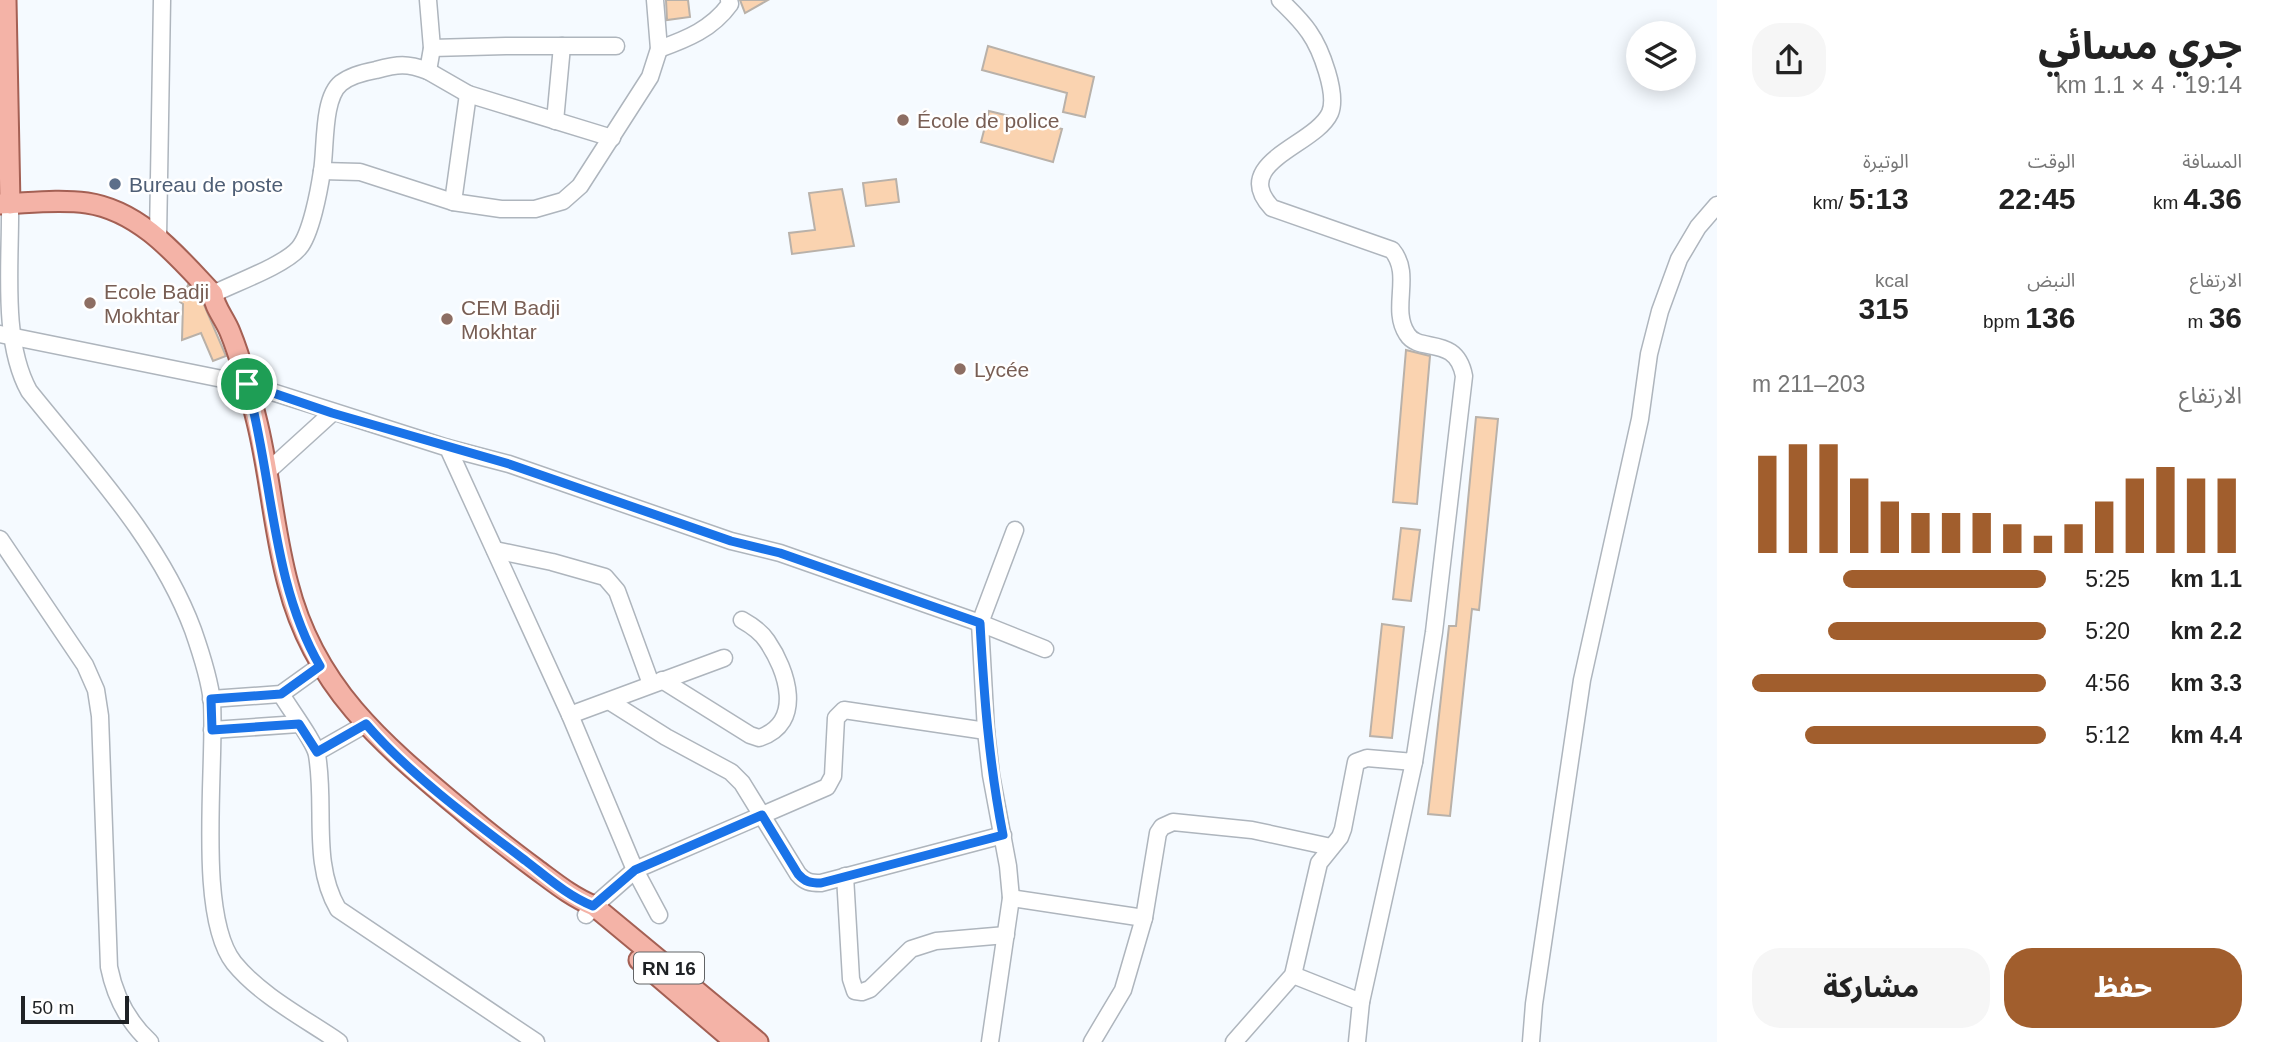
<!DOCTYPE html>
<html lang="ar">
<head>
<meta charset="utf-8">
<style>
  body { margin:0; font-family:Helvetica,"Noto Sans Arabic",sans-serif; background:#f6f6f6; color:#222; direction:rtl; height:100vh; display:flex; flex-direction:column; font-size:26px; white-space:nowrap }
  * { box-sizing:border-box; margin:0 }
  p { font-size:23px; color:#767676 }
  .icon { flex:none; width:38px; height:38px; fill:none; stroke:currentColor; stroke-width:2; stroke-linecap:round; stroke-linejoin:round }
  .map { position:relative; flex:1; overflow:hidden; direction:ltr }
  .sheet { display:flex; flex-direction:column; background:#fff; width:560px }
  .sheet>* { flex:none }
  .controls { position:absolute; left:1626px; top:21px; display:grid; gap:14px }
  .controls a { display:grid; place-items:center; width:70px; height:70px; border-radius:50%; background:#fff; box-shadow:0 4px 18px #0003; font-size:35px }
  .scale { position:absolute; left:21px; bottom:18px; width:108px; box-sizing:border-box; padding-left:7px; border:4px solid #1f2225; border-top:0; font-size:19px; line-height:24px; white-space:nowrap; color:#1f2225; -webkit-text-stroke:5px #fff; paint-order:stroke }
  .pin { position:absolute; display:grid; place-items:center; width:60px; height:60px; color:#fff; margin:-30px; border:4px solid #fff; border-radius:50%; box-shadow:0 2px 7px #0007 }
  .round { display:grid; place-items:center; flex:none; width:74px; height:74px; border-radius:28px; background:#f6f6f6 }
  .headline { display:flex; align-items:center; justify-content:space-between; height:119px; padding:0 35px }
  h1 { font-size:38px; font-weight:800; line-height:52px }
  .figures { display:grid; grid-template-columns:repeat(3,1fr); gap:10px; height:119px; padding:7px 35px }
  .figures div { display:grid; align-content:center }
  .figures b { font-size:30px; font-weight:800 }
  .figures small { font-size:19px; font-weight:400 }
  .figures p { font-size:19px }
  .chart { height:196px; padding:14px 35px }
  .chart p { display:flex; justify-content:space-between }
  .chart svg { width:100%; height:126px; margin-top:7px; stroke:#a15e2d; stroke-width:6 }
  .primary-button { display:flex; gap:14px; margin-top:auto; padding:14px 35px }
  .primary-button a { flex:1; height:80px; border-radius:28px; background:#a15e2d; color:#fff; font-size:28px; font-weight:800; line-height:80px; text-align:center }
  .primary-button a+a { background:#f6f6f6; color:#222 }
  ul { padding:0 35px; list-style:none; font-size:23px }
  li { display:grid; grid-template-columns:112px 84px 1fr; align-items:center; height:52px }
  li i { height:18px; border-radius:9px; background:#a15e2d }
  main { display:flex; flex:1; min-height:0 }
  .map>svg:first-child { display:block }
</style>
</head>
<body>
<main>
<section class="sheet">
<div class="headline"><div><h1>جري مسائي</h1><p>19:14 · 4 × 1.1 km</p></div><a class="round"><svg class="icon" aria-label="share" viewBox="0 0 24 24"><path d="M12 15V3M7 8l5-5 5 5M5 13v7h14v-7"/></svg></a></div>
<div class="figures">
<div><p>المسافة</p><b>4.36<small> km</small></b></div>
<div><p>الوقت</p><b>22:45</b></div>
<div><p>الوتيرة</p><b>5:13<small> /km</small></b></div>
</div>
<div class="figures">
<div><p>الارتفاع</p><b>36<small> m</small></b></div>
<div><p>النبض</p><b>136<small> bpm</small></b></div>
<div><p>kcal</p><b>315</b></div>
</div>
<div class="chart"><p><span>الارتفاع</span>203–211 m</p>
<svg viewBox="0 0 160 44" preserveAspectRatio="none"><path d="M5 44V10M15 44V6M25 44V6M35 44V18M45 44V26M55 44V30M65 44V30M75 44V30M85 44V34M95 44V38M105 44V34M115 44V26M125 44V18M135 44V14M145 44V18M155 44V18"/></svg>
</div>
<ul>
<li><b>1.1 km</b>5:25<i style="width:69%"></i></li>
<li><b>2.2 km</b>5:20<i style="width:74%"></i></li>
<li><b>3.3 km</b>4:56<i style="width:100%"></i></li>
<li><b>4.4 km</b>5:12<i style="width:82%"></i></li>
</ul>
<div class="primary-button"><a>حفظ</a><a>مشاركة</a></div>
</section>
<div class="map">
<svg width="1717" height="1042" viewBox="0 0 1717 1042">
  <rect width="100%" height="100%" fill="#f5faff"/>
  <g fill="#fad3b0" stroke="#b9b1a9" stroke-width="2">
    <polygon points="666,0 688,0 690,17 667,20"/>
    <polygon points="740,0 768,0 745,13"/>
    <polygon points="988,46 1094,77 1085,117 1063,112 1067,93 982,70"/>
    <polygon points="989,111 1062,129 1053,162 981,142"/>
    <polygon points="896,179 899,202 866,206 863,183"/>
    <polygon points="842,189 854,246 792,254 789,233 815,230 809,193"/>
    <polygon points="188,285 202,300 226,356 213,361 201,333 182,340 183,304 180,302"/>
    <polygon points="1406,350 1430,356 1417,504 1393,502"/>
    <polygon points="1476,417 1498,419 1479,610 1472,609 1450,816 1428,814 1449,626 1456,626"/>
    <polygon points="1401,528 1420,530 1411,601 1393,599"/>
    <polygon points="1382,624 1404,627 1392,738 1370,736"/>
  </g>
  <g fill="none" stroke-linecap="round" stroke-linejoin="round">
    <defs>
      <g id="minor">
        <polyline points="432,48 506,46 616,46"/>
        <path d="M659,49C687,39 712,29 730,4L729,0"/>
        <polyline points="428,71 468,94 612,138"/>
        <polyline points="555,121 562,46"/>
        <polyline points="322,171 360,172 453,202 501,209 535,209 563,201 580,186 650,77 659,49 655,0"/>
        <polyline points="453,202 468,94"/>
        <path d="M10,204C11,262 1,340 29,391C89,466 159,539 193,630C200,650 210,682 212,702C216,766 196,915 234,963C261,996 304,1018 339,1042"/>
        <polyline points="158,238 162,0"/>
        <path d="M213,294C235,283 285,265 299,248C311,234 319,191 322,171C326,149 322,98 341,83C350,76 365,72 376,70C398,64 407,63 428,71L432,48L428,0"/>
        <polyline points="0,334 247,384 448,448 570,715 635,870 659,915"/>
        <polyline points="448,448 509,464 731,541 780,553 980,623 1045,649"/>
        <polyline points="267,472 332,413"/>
        <path d="M0,539L85,665L96,690L100,716L109,967C115,997 127,1021 150,1042"/>
        <polyline points="495,550 552,562 605,577 617,591 651,684"/>
        <path d="M662,680L750,735L759,738C805,723 787,670 767,641C761,632 751,625 742,620"/>
        <path d="M281,694C289,708 315,742 317,755C326,806 311,863 338,909L536,1042"/>
        <polyline points="211,699 281,694 320,666"/>
        <path d="M609,701L666,737L731,772L742,783L798,874C805,882 810,883 821,883L1003,835"/>
        <polyline points="570,715 724,658"/>
        <polyline points="212,730 299,724"/>
        <polyline points="317,752 366,724"/>
        <polyline points="845,876 851,979 855,991 862,992 870,989 911,949 936,941 1006,935"/>
        <polyline points="1011,898 1144,918"/>
        <polyline points="586,915 594,906 635,870 827,787 833,776 836,718 844,710 986,731"/>
        <polyline points="1293,975 1361,1002 1357,1042"/>
        <polyline points="1361,1002 1414,762"/>
        <polyline points="990,1042 1011,898 1008,866 991,775 986,731 980,623 1015,530"/>
        <polyline points="1092,1042 1123,990 1144,918 1158,833 1162,827 1173,822 1252,830 1331,847"/>
        <path d="M1234,1042L1293,975L1319,863L1340,837L1343,829L1356,762L1367,758L1414,762L1434,632L1464,376C1456,334 1419,354 1407,334C1390,308 1413,275 1392,250L1272,208C1229,162 1315,146 1330,113C1338,94 1321,49 1309,32C1301,20 1290,10 1280,0"/>
        <polyline points="1531,1042 1534,1004 1582,680 1640,419 1649,354 1660,311 1679,259 1698,227 1717,205"/>
      </g>
      <g id="major">
        <polyline points="6,0 10,204"/>
        <path d="M0,204C29,203 58,199 87,203C141,211 178,257 213,294C214,307 225,319 230,332C241,359 249,389 256,418C270,472 273,529 288,584C315,690 385,746 465,813C488,833 512,851 536,869C555,883 572,897 594,906L758,1042"/>
        <polyline points="639,960 735,1042"/>
      </g>
    </defs>
    <use href="#minor" stroke="#aeb5bd" stroke-width="19"/>
    <use href="#major" stroke="#a46054" stroke-width="23"/>
    <use href="#minor" stroke="#fff" stroke-width="16"/>
    <use href="#major" stroke="#f4b3a7" stroke-width="19"/>
  </g>
  <g fill="none" stroke-linecap="round" stroke-linejoin="round">
    <defs>
      <path id="route" d="M247,384L332,413L509,464L731,541L780,553L980,623C984,696 989,763 1003,835L821,883C810,883 805,882 798,874L762,815L635,870L593,906C568,896 548,878 526,861C474,822 408,773 366,724L317,752L299,724L212,730L211,699L281,694L320,666C271,582 273,477 247,384Z"/>
    </defs>
    <use href="#route" stroke="#fff" stroke-width="14"/>
    <use href="#route" stroke="#1a73e8" stroke-width="9"/>
  </g>
  <g fill="#8d6e63" stroke="#fff" stroke-width="2.5">
    <circle cx="903" cy="120" r="7"/>
    <circle cx="90" cy="303" r="7"/>
    <circle cx="447" cy="319" r="7"/>
    <circle cx="960" cy="369" r="7"/>
  </g>
  <circle fill="#5c6f8a" stroke="#fff" stroke-width="2.5" cx="115" cy="184" r="7"/>
  <g text-anchor="middle" dominant-baseline="central" stroke-width="5" stroke-linejoin="round" paint-order="stroke">
    <rect fill="#fff" stroke="#626466" stroke-width="2" x="634" y="952.5" width="70" height="31" rx="5"/>
    <g font-size="19" font-weight="bold" fill="#1f2225">
      <text x="669" y="968">RN 16</text>
    </g>
    <g font-size="21" fill="#785e54" stroke="#fff" text-anchor="start">
      <text x="917" y="120">École de police</text>
      <text x="104" y="291">Ecole Badji<tspan x="104" dy="24">Mokhtar</tspan></text>
      <text x="461" y="307">CEM Badji<tspan x="461" dy="24">Mokhtar</tspan></text>
      <text x="974" y="369">Lycée</text>
    </g>
    <g font-size="21" fill="#4e5e75" stroke="#fff" text-anchor="start">
      <text x="129" y="184">Bureau de poste</text>
    </g>
  </g>
</svg>
<div class="controls">
<a><svg class="icon" aria-label="layers" viewBox="0 0 24 24"><path d="M12 4l9 5-9 5-9-5zM3 14l9 5 9-5"/></svg></a>
</div>
<div class="scale">50 m</div>
<div class="pin" style="left:247px;top:384px;background:#1e9e55"><svg class="icon" aria-label="arrive" viewBox="0 0 24 24"><path d="M6 21V4h12l-3 4 3 4H6"/></svg></div>
</div>
</main>
</body>
</html>
